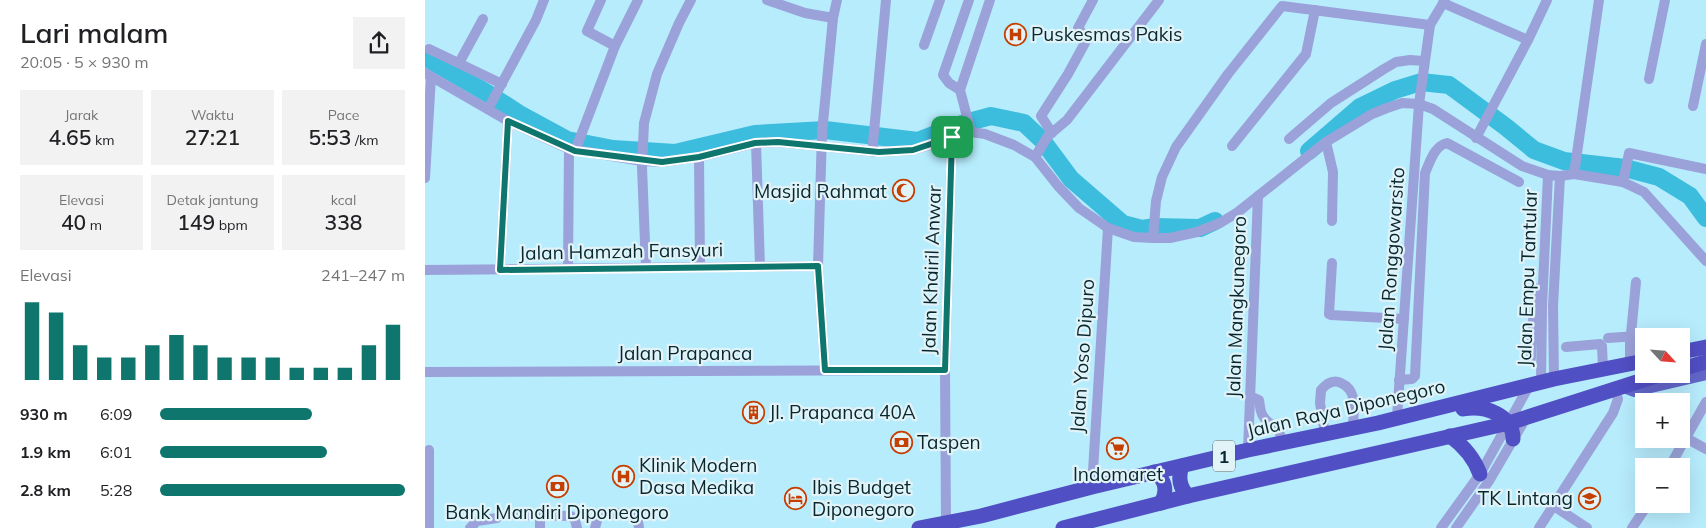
<!DOCTYPE html>
<html lang="id">
<head>
<meta charset="utf-8">
<style>
  body { margin:0; font-family:Mulish,sans-serif; background:#f2f2f2; color:#202124; height:100vh; display:flex; flex-direction:column; font-size:19px; white-space:nowrap }
  * { box-sizing:border-box; margin:0 }
  p { font-size:16px; color:#757577 }
  .icon { flex:none; width:28px; height:28px; fill:none; stroke:currentColor; stroke-width:2; stroke-linecap:round; stroke-linejoin:round }
  .map { position:relative; flex:1; overflow:hidden }
  .sheet { display:flex; flex-direction:column; background:#fff; width:425px }
  .sheet>* { flex:none }
  .needle { width:32px; rotate:116deg }
  .fabs { position:absolute; left:1210px; top:328px; display:grid; gap:10px }
  .fabs a { display:grid; place-items:center; width:55px; height:55px; border-radius:0px; background:#fff; box-shadow:0 5px 20px #0002; font-size:25px }
  .pin { position:absolute; display:grid; place-items:center; width:42px; height:42px; color:#fff; margin:-21px; border-radius:10px; box-shadow:0 2px 8px #0006 }
  .round { display:grid; place-items:center; flex:none; width:52px; height:52px; border-radius:0px; background:#f2f2f2 }
  .overview { display:flex; align-items:center; justify-content:space-between; height:85px; padding:0 20px }
  h1 { font-size:28px; font-weight:600; line-height:38px }
  .stats { display:grid; grid-template-columns:repeat(3,1fr); gap:8px; height:85px; padding:5px 20px }
  .stats div { display:grid; align-content:center; border-radius:0px; background:#f2f2f2; text-align:center }
  .stats b { font-size:21px; font-weight:600 }
  .stats small { font-size:14px; font-weight:400 }
  .stats p { font-size:14px }
  .chart { height:140px; padding:10px 20px }
  .chart p { display:flex; justify-content:space-between }
  .chart svg { width:100%; height:90px; margin-top:5px; stroke:#0f766e; stroke-width:6 }
  ul { padding:0 20px; list-style:none; font-size:16px }
  li { display:grid; grid-template-columns:80px 60px 1fr; align-items:center; height:38px }
  li i { height:12px; border-radius:6px; background:#0f766e }
  main { display:flex; flex:1; min-height:0 }
  .map>svg:first-child { display:block }
</style>
</head>
<body>
<main>
<section class="sheet">
<div class="overview"><div><h1>Lari malam</h1><p>20:05 · 5 × 930 m</p></div><a class="round"><svg class="icon" aria-label="share" viewBox="0 0 24 24"><path d="M12 15V3M7 8l5-5 5 5M5 13v7h14v-7"/></svg></a></div>
<div class="stats">
<div><p>Jarak</p><b>4.65<small> km</small></b></div>
<div><p>Waktu</p><b>27:21</b></div>
<div><p>Pace</p><b>5:53<small> /km</small></b></div>
</div>
<div class="stats">
<div><p>Elevasi</p><b>40<small> m</small></b></div>
<div><p>Detak jantung</p><b>149<small> bpm</small></b></div>
<div><p>kcal</p><b>338</b></div>
</div>
<div class="chart"><p><span>Elevasi</span>241–247 m</p>
<svg viewBox="0 0 160 44" preserveAspectRatio="none"><path d="M5 44V6M15 44V11M25 44V27M35 44V33M45 44V33M55 44V27M65 44V22M75 44V27M85 44V33M95 44V33M105 44V33M115 44V38M125 44V38M135 44V38M145 44V27M155 44V17"/></svg>
</div>
<ul>
<li><b>930 m</b>6:09<i style="width:62%"></i></li>
<li><b>1.9 km</b>6:01<i style="width:68%"></i></li>
<li><b>2.8 km</b>5:28<i style="width:100%"></i></li>
</ul>
</section>
<div class="map">
<svg width="1281" height="528" viewBox="0 0 1281 528">
  <rect width="100%" height="100%" fill="#b7ecfd"/>
  <g fill="none" stroke-linecap="round" stroke-linejoin="round">
    <g stroke="#3cbdde" stroke-width="18">
      <polyline points="0,57 62,93 96,115 142,140 188,149 250,153 330,134 400,130 493,141 540,123 566,116 599,123 617,140 646,179 698,224 717,229 730,227 775,228 790,221"/>
      <polyline points="884,151 935,107 970,90 996,82 1024,85 1081,127 1109,150 1139,161 1200,168 1234,177 1265,196 1281,218"/>
    </g>
    <g stroke="#9ba2d9" stroke-width="10">
      <polyline points="176,0 162,31 190,46"/>
      <polyline points="342,0 380,13 408,18"/>
      <polyline points="1018,3 1103,40"/>
      <polyline points="499,45 515,0"/>
      <polyline points="4,49 77,84"/>
      <polyline points="34,63 58,19"/>
      <polyline points="0,73 83,121 144,149 217,161 237,162 274,157 331,143 353,142 453,152 488,150 546,132 560,134 589,145 610,157 633,186 654,208 683,228 709,237 728,238 745,238 772,232 795,223 813,212 901,142 947,114 962,108 977,103 994,104 1008,109 1097,166 1123,175 1135,176 1149,174 1198,182 1219,192 1281,261"/>
      <polyline points="1224,79 1240,0"/>
      <polyline points="535,90 524,83 518,75 544,0"/>
      <polyline points="1268,106 1281,44"/>
      <polyline points="63,109 111,20 119,0"/>
      <polyline points="546,132 535,90 565,0"/>
      <polyline points="627,133 616,116 643,74 661,41 661,37 653,28 668,0"/>
      <polyline points="1051,138 1103,40 1122,0"/>
      <polyline points="864,139 906,103 959,69 971,62 985,60 999,61"/>
      <polyline points="901,142 908,172 907,221"/>
      <polyline points="331,143 335,267"/>
      <polyline points="807,146 881,54 890,10"/>
      <polyline points="150,151 190,46 213,0"/>
      <polyline points="449,152 448,143 461,0"/>
      <polyline points="274,157 275,267"/>
      <polyline points="610,157 623,136 642,120 734,0"/>
      <polyline points="1149,174 1174,0"/>
      <polyline points="0,178 6,77"/>
      <polyline points="1198,182 1204,153 1281,169"/>
      <polyline points="728,238 731,201 737,177 751,147 803,74 857,6 1005,25"/>
      <polyline points="907,263 904,314 906,315 979,319"/>
      <polyline points="221,268 217,167 219,123 232,74 254,23 266,0"/>
      <polyline points="143,269 144,149"/>
      <polyline points="0,270 393,266"/>
      <polyline points="75,270 83,121"/>
      <polyline points="1183,338 1226,335"/>
      <polyline points="1141,347 1175,344 1177,346 1178,369"/>
      <polyline points="1106,358 1110,288"/>
      <polyline points="1205,363 1205,344 1211,282"/>
      <polyline points="400,370 393,266 397,133 408,18 412,0"/>
      <polyline points="0,372 520,370"/>
      <polyline points="1129,379 1128,306 1135,176"/>
      <path d="M974,380L987,379L990,376L1000,173C1005,162 1009,146 1022,143L1094,182"/>
      <polyline points="1116,383 1117,307 1123,175"/>
      <path d="M825,396L834,400C835,405 835,412 838,416C846,430 853,419 857,443"/>
      <polyline points="972,417 994,104 1005,25 1020,0"/>
      <path d="M900,434L895,403L896,390C901,384 908,379 916,383C934,391 928,411 928,428"/>
      <polyline points="1261,438 1281,449"/>
      <polyline points="4,450 4,528"/>
      <polyline points="823,450 833,196"/>
      <polyline points="1245,466 1281,402"/>
      <polyline points="667,487 683,228"/>
      <polyline points="1129,506 1162,528"/>
      <polyline points="89,515 146,516 150,520 152,528"/>
      <polyline points="521,524 520,370 527,137"/>
      <polyline points="45,528 52,521 72,518"/>
      <polyline points="115,528 115,515"/>
      <path d="M170,528L173,517C182,511 197,513 208,515L213,521L214,528"/>
      <polyline points="1016,528 1055,474 1104,386"/>
      <polyline points="1031,528 1064,481 1101,418"/>
      <polyline points="1114,528 1188,413 1193,399 1189,388"/>
      <polyline points="1207,528 1223,504"/>
    </g>
    <polyline stroke="#6367cb" stroke-width="12" points="1196,386 1209,391 1281,374"/>
    <g stroke="#514fc4" stroke-width="15">
      <polyline points="1256,352 1281,347"/>
      <polyline points="1256,369 1281,362"/>
      <path d="M1038,409C1059,405 1088,414 1088,439"/>
      <path d="M1025,436C1039,446 1049,458 1055,474"/>
      <path d="M757,466C753,477 754,487 763,496"/>
      <path d="M729,472C740,479 743,491 736,503"/>
      <polyline points="494,528 556,516 667,487 823,450 953,423 1129,379 1219,361"/>
      <polyline points="638,528 763,496 1084,423 1237,374"/>
    </g>
  </g>
  <g fill="none" stroke-linecap="round" stroke-linejoin="round">
    <defs>
      <polygon id="route" points="83,121 150,151 237,162 274,157 330,143 353,142 454,152 488,150 527,137 520,370 400,370 393,266 75,270"/>
    </defs>
    <use href="#route" stroke="#fff" stroke-width="10"/>
    <use href="#route" stroke="#0f766e" stroke-width="6"/>
  </g>
  <defs>
    <symbol id="hospital-ring" viewBox="-11 -11 22 22"><circle r="9.5" fill="#e2f3f8" stroke="#c53f01" stroke-width="1.5"/><path d="M-5-5h3v3.5h4V-5h3V5h-3V1.5h-4V5h-3Z" fill="#c53f01"/></symbol>
    <symbol id="mosque-ring" viewBox="-11 -11 22 22"><circle r="9.5" fill="#e2f3f8" stroke="#c53f01" stroke-width="1.5"/><path d="M3.5-4.9A6 6 0 1 0 3.5 4.9A5 5 0 1 1 3.5-4.9Z" fill="#c53f01"/></symbol>
    <symbol id="building-ring" viewBox="-11 -11 22 22"><circle r="9.5" fill="#e2f3f8" stroke="#c53f01" stroke-width="1.5"/><path d="M-4-6H4V6H1V3H-1V6H-4ZM-2.5-4.3h1.7v1.8h-1.7ZM.8-4.3h1.7v1.8H.8ZM-2.5-1h1.7V.8h-1.7ZM.8-1h1.7V.8H.8Z" fill="#c53f01"/></symbol>
    <symbol id="bank-ring" viewBox="-11 -11 22 22"><circle r="9.5" fill="#e2f3f8" stroke="#c53f01" stroke-width="1.5"/><path d="M-6-4H6V4H-6ZM0-2.3a2.3 2.3 0 1 0 0 4.6a2.3 2.3 0 1 0 0-4.6Z" fill="#c53f01"/></symbol>
    <symbol id="supermarket-ring" viewBox="-11 -11 22 22"><circle r="9.5" fill="#e2f3f8" stroke="#c53f01" stroke-width="1.5"/><path d="M-6-5.5h2.5l.6 2H6L4.5 2H-2.5L-4.4-4H-6ZM-1.5 3.2a1.3 1.3 0 1 0 .1 0ZM3 3.2a1.3 1.3 0 1 0 .1 0Z" fill="#c53f01"/></symbol>
    <symbol id="hotel-ring" viewBox="-11 -11 22 22"><circle r="9.5" fill="#e2f3f8" stroke="#c53f01" stroke-width="1.5"/><path d="M-6-4.5h1.5V1H6V5H4.5V3h-9V5H-6ZM-4 0a1.8 1.8 0 1 1 3.6 0ZM.5 0V-2.5h3Q6-2.5 6 0Z" fill="#c53f01"/></symbol>
    <symbol id="school-ring" viewBox="-11 -11 22 22"><circle r="9.5" fill="#e2f3f8" stroke="#c53f01" stroke-width="1.5"/><path d="M0-5L7-2L0 1L-7-2ZM-4 1L0 2.5L4 1V4Q0 6-4 4Z" fill="#c53f01"/></symbol>
  </defs>
  <g fill-rule="evenodd">
    <use href="#hospital-ring" x="578" y="22" width="25" height="25"/>
    <use href="#mosque-ring" x="466" y="178" width="25" height="25"/>
    <use href="#building-ring" x="316" y="400" width="25" height="25"/>
    <use href="#bank-ring" x="464" y="430" width="25" height="25"/>
    <use href="#supermarket-ring" x="680" y="436" width="25" height="25"/>
    <use href="#hospital-ring" x="186" y="464" width="25" height="25"/>
    <use href="#bank-ring" x="120" y="474" width="25" height="25"/>
    <use href="#hotel-ring" x="358" y="486" width="25" height="25"/>
    <use href="#school-ring" x="1152" y="486" width="25" height="25"/>
  </g>
  <g text-anchor="middle" dominant-baseline="central" stroke-width="4.5" stroke-linejoin="round" paint-order="stroke">
    <rect fill="#e2f3f8" stroke="#49646b" stroke-width="1" x="788" y="440.5" width="22" height="31" rx="4"/>
    <g font-size="18" font-weight="bold" fill="#07272f">
      <text x="799" y="456">1</text>
    </g>
    <g font-size="19" fill="#07272f" stroke="#e2f3f8" text-anchor="start">
      <text x="606" y="34">Puskesmas Pakis</text>
      <text x="462" y="191" text-anchor="end">Masjid Rahmat</text>
      <text x="344" y="412">Jl. Prapanca 40A</text>
      <text x="492" y="442">Taspen</text>
      <text x="214" y="465">Klinik Modern<tspan x="214" dy="22">Dasa Medika</tspan></text>
      <text x="693" y="474" text-anchor="middle">Indomaret</text>
      <text x="387" y="487">Ibis Budget<tspan x="387" dy="22">Diponegoro</tspan></text>
      <text x="1148" y="498" text-anchor="end">TK Lintang</text>
      <text x="132" y="512" text-anchor="middle">Bank Mandiri Diponegoro</text>
    </g>
    <g font-size="19" fill="#07272f" stroke="#e2f3f8">
      <text transform="translate(196 251) rotate(-1)">Jalan Hamzah Fansyuri</text>
      <text transform="translate(966 259) rotate(-86)">Jalan Ronggowarsito</text>
      <text transform="translate(506 270) rotate(-88)">Jalan Khairil Anwar</text>
      <text transform="translate(1102 278) rotate(-88)">Jalan Empu Tantular</text>
      <text transform="translate(811 307) rotate(-88)">Jalan Mangkunegoro</text>
      <text x="260" y="353">Jalan Prapanca</text>
      <text transform="translate(657 356) rotate(-86)">Jalan Yoso Dipuro</text>
      <text transform="translate(921 408) rotate(-13)">Jalan Raya Diponegoro</text>
    </g>
  </g>
</svg>
<div class="fabs">
<a><svg class="needle" viewBox="-14 -14 28 28"><path d="M0-13l5 13h-10z" fill="#e53935"/><path d="M0 13l5-13h-10z" fill="#757577"/></svg></a>
<a>+</a>
<a>−</a>
</div>
<div class="pin" style="left:527px;top:137px;background:#1e9e55"><svg class="icon" aria-label="arrive" viewBox="0 0 24 24"><path d="M6 21V4h12l-3 4 3 4H6"/></svg></div>
</div>
</main>
</body>
</html>
